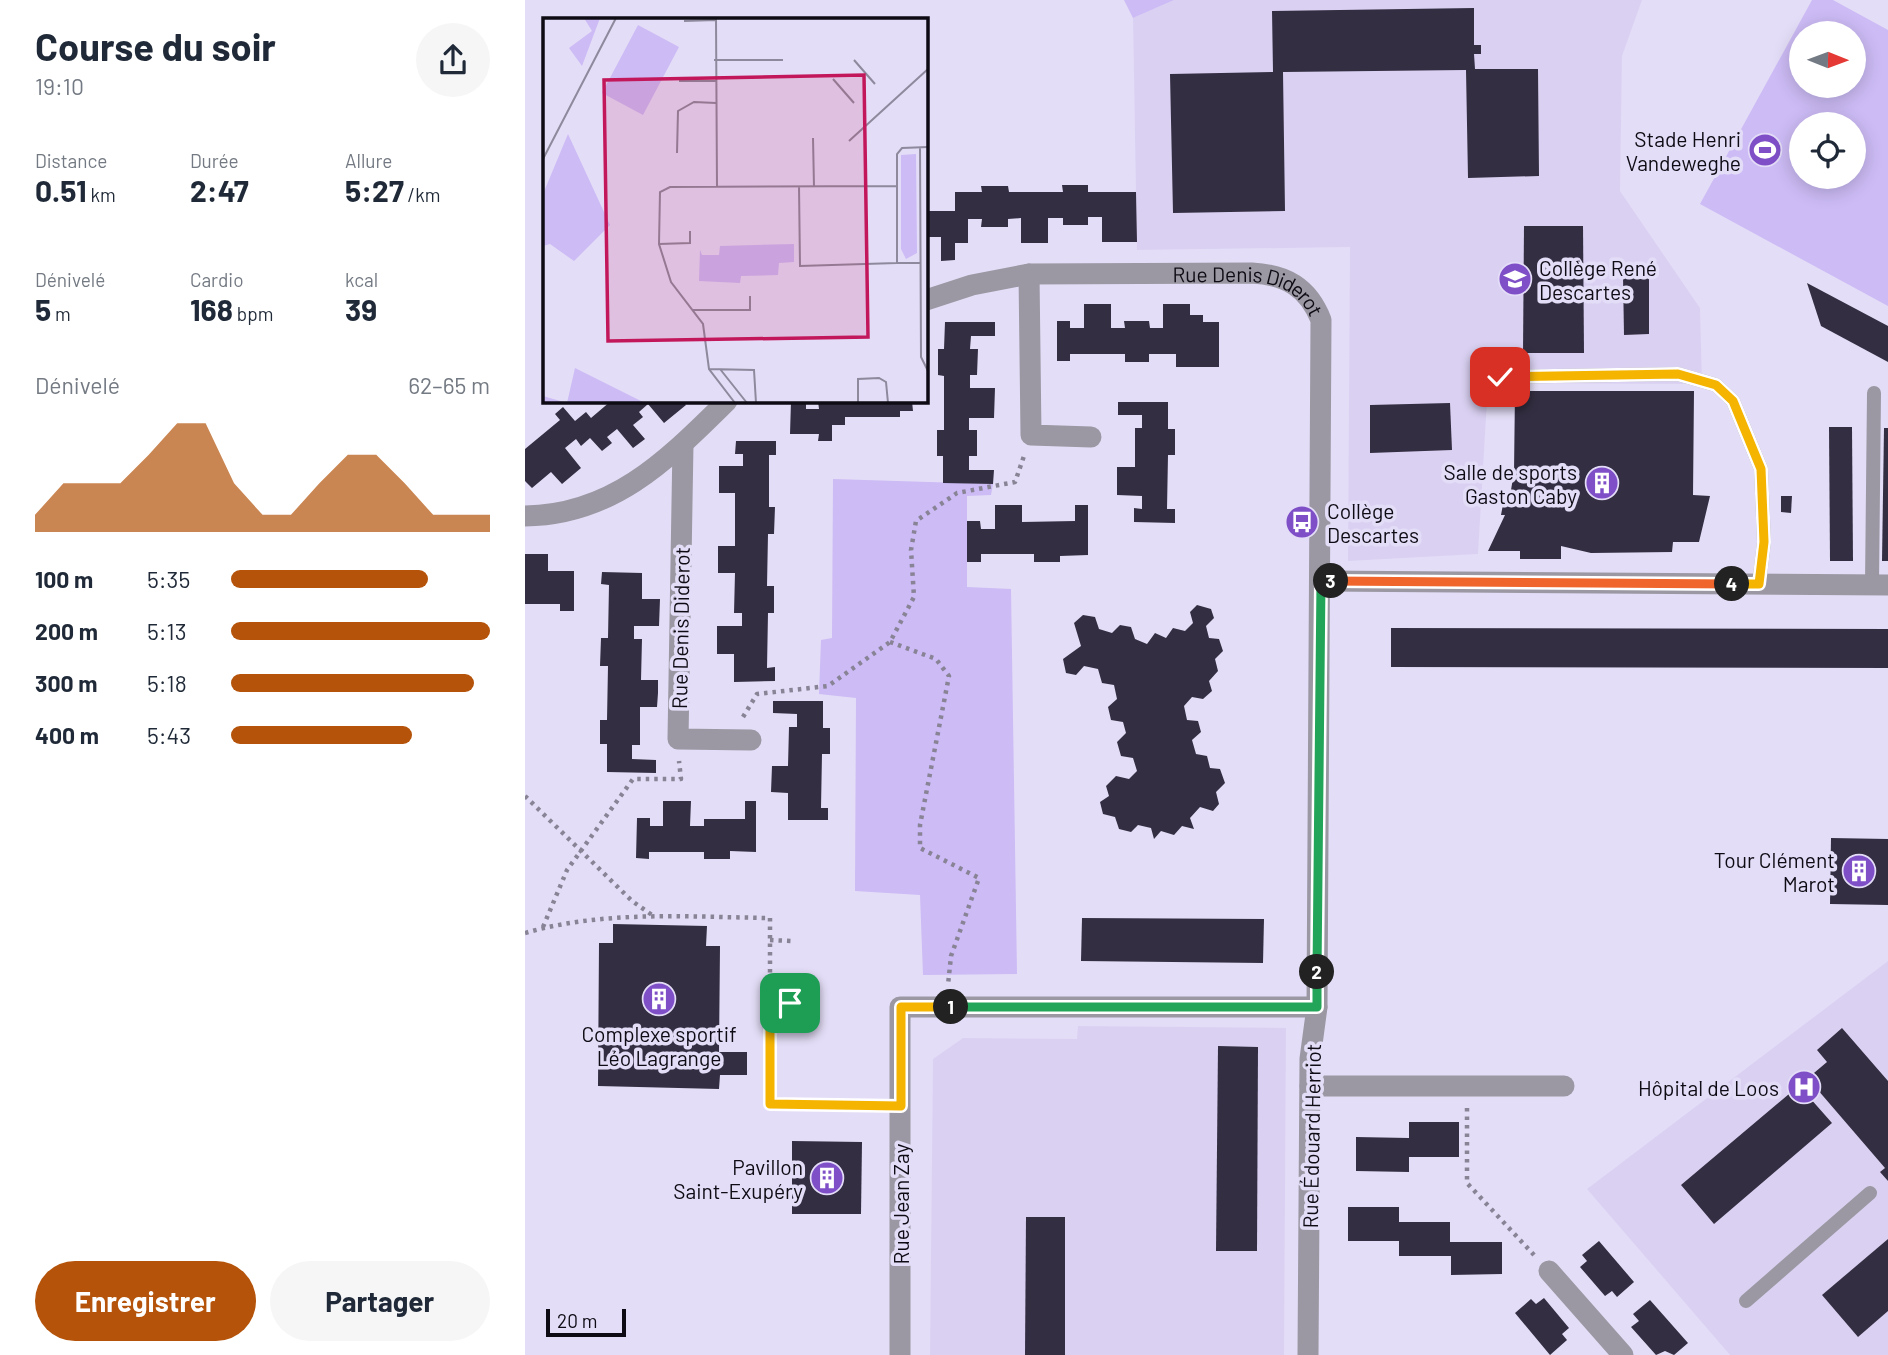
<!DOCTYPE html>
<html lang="fr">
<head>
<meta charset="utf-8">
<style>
  body { margin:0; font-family:Barlow,sans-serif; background:#f6f6f7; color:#1f2937; height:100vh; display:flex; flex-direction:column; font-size:26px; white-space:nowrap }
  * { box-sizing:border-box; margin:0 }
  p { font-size:23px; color:#747a83 }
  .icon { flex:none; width:38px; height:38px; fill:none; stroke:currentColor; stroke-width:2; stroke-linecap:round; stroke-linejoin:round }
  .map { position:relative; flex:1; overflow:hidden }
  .panel { display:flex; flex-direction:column; background:#fff; width:525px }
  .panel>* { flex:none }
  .needle { width:46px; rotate:91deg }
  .tools { position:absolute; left:1264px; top:21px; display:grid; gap:14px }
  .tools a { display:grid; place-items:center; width:77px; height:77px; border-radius:50%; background:#fff; box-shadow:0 4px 18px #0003; font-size:35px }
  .scale { position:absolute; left:21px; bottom:18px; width:80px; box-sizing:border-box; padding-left:7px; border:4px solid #0e0b14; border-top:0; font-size:19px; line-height:24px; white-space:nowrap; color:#0e0b14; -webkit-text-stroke:5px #e4ddf7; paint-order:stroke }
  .pin { position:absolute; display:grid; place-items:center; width:60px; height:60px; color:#fff; margin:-30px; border-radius:14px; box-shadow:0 4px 10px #0006 }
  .km { position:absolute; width:35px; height:35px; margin:-18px; border-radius:50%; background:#222; color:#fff; font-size:19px; line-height:35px; text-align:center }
  .round { display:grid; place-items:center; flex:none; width:74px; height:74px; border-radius:37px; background:#f6f6f7 }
  .head { display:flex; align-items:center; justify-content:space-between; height:119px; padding:0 35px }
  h1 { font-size:38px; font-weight:700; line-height:52px }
  .metrics { display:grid; grid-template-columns:repeat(3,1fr); gap:10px; height:119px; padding:7px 35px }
  .metrics div { display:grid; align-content:center }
  .metrics b { font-size:30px; font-weight:700 }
  .metrics small { font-size:19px; font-weight:400 }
  .metrics p { font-size:19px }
  .chart { height:196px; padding:14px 35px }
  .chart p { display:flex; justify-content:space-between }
  .chart svg { width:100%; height:126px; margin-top:7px; fill:#b45309; opacity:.7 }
  .cta { display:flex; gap:14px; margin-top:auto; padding:14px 35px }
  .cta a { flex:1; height:80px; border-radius:42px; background:#b45309; color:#fff; font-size:28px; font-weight:700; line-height:80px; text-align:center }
  .cta a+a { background:#f6f6f7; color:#1f2937 }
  ul { padding:0 35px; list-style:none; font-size:23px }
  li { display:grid; grid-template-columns:112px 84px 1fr; align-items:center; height:52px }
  li i { height:18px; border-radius:9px; background:#b45309 }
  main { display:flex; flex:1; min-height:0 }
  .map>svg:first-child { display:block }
</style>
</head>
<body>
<main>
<section class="panel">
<div class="head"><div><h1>Course du soir</h1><p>19:10</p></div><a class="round"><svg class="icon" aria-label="share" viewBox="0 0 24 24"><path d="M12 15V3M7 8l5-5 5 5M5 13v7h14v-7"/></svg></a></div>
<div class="metrics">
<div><p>Distance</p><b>0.51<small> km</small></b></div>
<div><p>Durée</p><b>2:47</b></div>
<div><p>Allure</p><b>5:27<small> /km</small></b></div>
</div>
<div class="metrics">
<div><p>Dénivelé</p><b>5<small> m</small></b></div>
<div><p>Cardio</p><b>168<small> bpm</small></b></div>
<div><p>kcal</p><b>39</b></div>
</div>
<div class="chart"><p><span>Dénivelé</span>62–65 m</p>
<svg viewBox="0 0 160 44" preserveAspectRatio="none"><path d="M0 44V38L10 27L20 27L30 27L40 17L50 6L60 6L70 27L80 38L90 38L100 27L110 17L120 17L130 27L140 38L150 38L160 38V44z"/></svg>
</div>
<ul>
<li><b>100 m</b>5:35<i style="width:76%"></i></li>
<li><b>200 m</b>5:13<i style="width:100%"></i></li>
<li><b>300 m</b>5:18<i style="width:94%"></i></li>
<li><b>400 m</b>5:43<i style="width:70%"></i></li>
</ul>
<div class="cta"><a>Enregistrer</a><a>Partager</a></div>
</section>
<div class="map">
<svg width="1363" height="1355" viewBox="0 0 1363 1355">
  <rect width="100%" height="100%" fill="#e4ddf7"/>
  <g fill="#dad1f2">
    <polygon points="649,0 1117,0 1097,56 1095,191 1175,308 1177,384 963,383 953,554 823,561 825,247 612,250 608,18"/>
    <polygon points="1363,961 1363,1355 1205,1355 1062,1189"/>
    <polygon points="553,1026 761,1028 759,1355 405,1355 408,1059 438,1038 552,1039"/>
  </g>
  <g fill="#ccbbf5" fill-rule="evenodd">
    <polygon points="599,0 649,0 608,18"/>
    <path d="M1287,0H1308L1363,30V306L1175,204ZM1328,33V86H1276V33ZM1328,124V177H1276V124Z"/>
    <polygon points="308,479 468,484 466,495 442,496 442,587 486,589 492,974 398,975 395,895 330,891 331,698 294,694 296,640 307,638"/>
  </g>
  <g fill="#342e42">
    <polygon points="949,8 949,45 956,45 956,54 949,54 950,69 1013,69 1014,176 943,178 941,70 758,72 760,211 648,213 645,74 748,72 747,11"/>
    <polygon points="537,185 563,185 563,192 611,192 612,242 577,242 577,217 563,217 563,225 538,225 538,218 523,218 523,243 496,243 496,218 483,219 483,227 456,227 457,219 443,219 443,243 430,243 430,260 416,261 416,237 401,237 401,211 430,211 430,192 457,192 456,186 483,186 484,192 538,192"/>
    <polygon points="999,226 1058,226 1059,353 998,353"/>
    <polygon points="1098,276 1124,276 1124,334 1099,335"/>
    <polygon points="1282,283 1363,326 1363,362 1296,326"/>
    <polygon points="559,304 586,304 586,328 600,328 599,321 624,321 625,328 638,328 638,304 665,304 665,315 678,315 678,322 694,322 694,367 651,367 651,354 624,354 624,362 600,362 600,354 545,354 545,361 532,361 532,321 545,321 545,328 559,328"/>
    <polygon points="420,322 470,322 470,336 446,336 445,349 453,349 452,375 445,375 445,388 470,388 469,418 444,418 444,430 452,430 452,456 444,456 444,470 469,470 468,484 418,483 418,456 412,456 412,430 419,430 419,376 413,375 413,349 419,349"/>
    <polygon points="990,391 1169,391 1168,495 1185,496 1174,542 1148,542 1147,552 1066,553 1036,546 1036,559 995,559 995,551 963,551 980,515 976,515 980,494 985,496 989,472"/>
    <polygon points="86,401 157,401 161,405 139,423 123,404 114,412 118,417 108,425 120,439 108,448 92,429 82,437 87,443 77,451 65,438 56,446 51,439 40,448 56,468 37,484 26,472 7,488 0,481 0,449 35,420 30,414 38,407 50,421 61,412 66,418"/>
    <polygon points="266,401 281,401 281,409 294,409 293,401 387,401 388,411 375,411 375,417 320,417 320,425 307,425 307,441 293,441 294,434 265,434"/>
    <polygon points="593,402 643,402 643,429 650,429 650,455 643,455 642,509 650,509 650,523 609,522 609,508 617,509 617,496 592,495 592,467 610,467 610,428 617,428 617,415 593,415"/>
    <polygon points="925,403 927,450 845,453 845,405"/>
    <polygon points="1304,427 1327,427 1328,561 1305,561"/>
    <polygon points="1359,428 1363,428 1363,561 1357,561"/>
    <polygon points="211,441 251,441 251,455 244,455 244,507 250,507 249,534 243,534 242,586 249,586 249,613 243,613 242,668 250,667 250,681 209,682 209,654 192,654 192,626 217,626 217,613 209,613 210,573 193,573 193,546 210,546 210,493 194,493 194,466 218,466 218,454 210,454"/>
    <polygon points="1256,496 1267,496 1266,513 1256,512"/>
    <polygon points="470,505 497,505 497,522 550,521 550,505 563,505 563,555 535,556 535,562 509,562 509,554 456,554 456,562 442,562 442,521 455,521 456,529 470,529"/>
    <polygon points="0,554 23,554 23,571 49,571 49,611 35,611 35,604 0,604"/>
    <polygon points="77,572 117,573 117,599 135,599 134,626 109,626 109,639 117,639 116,680 133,680 133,693 132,707 115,707 115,745 107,745 107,759 131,760 131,773 82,772 82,744 75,744 75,720 82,720 83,666 75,666 76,638 83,638 84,585 76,584"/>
    <polygon points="672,605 686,609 689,618 681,626 684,638 694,639 698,651 690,659 693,671 684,681 687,691 678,699 667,697 659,706 662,720 673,721 676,732 667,740 671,754 682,756 685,768 695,769 700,783 691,792 694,804 688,811 675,807 665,818 669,829 657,826 649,835 636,831 629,839 626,828 613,825 606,832 594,829 590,817 578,814 575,802 584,796 581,786 591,776 604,779 612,771 608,758 596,756 592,742 601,733 598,722 586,720 583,707 592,699 589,685 577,683 573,669 559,666 551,675 541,673 538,659 556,646 549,623 558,615 570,617 574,629 587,633 595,625 606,627 610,639 622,644 630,633 641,638 648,628 660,631 668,623 665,612"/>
    <polygon points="866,628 1363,629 1363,668 866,667"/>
    <polygon points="248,701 298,701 298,728 305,728 305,754 297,754 296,808 303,808 303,820 263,820 263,793 246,792 247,766 263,766 264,727 272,727 272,714 248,713"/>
    <polygon points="138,801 166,801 165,826 179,826 179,819 220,819 220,801 231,801 231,852 205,851 205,859 179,859 179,852 124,852 124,859 111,858 112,818 125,818 125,826 138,826"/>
    <polygon points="1306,838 1363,839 1363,905 1305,904"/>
    <polygon points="557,918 739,919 738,963 556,961"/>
    <polygon points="88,924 182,926 181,946 195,946 194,1052 222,1052 222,1075 195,1075 194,1089 73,1086 74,943 88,943"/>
    <polygon points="1317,1028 1363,1081 1363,1181 1355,1172 1360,1168 1286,1082 1277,1089 1307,1123 1189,1224 1156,1185 1302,1062 1292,1050"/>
    <polygon points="693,1046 733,1047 732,1251 691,1251"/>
    <polygon points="884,1122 934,1122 934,1157 884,1157 884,1172 831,1171 831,1137 884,1138"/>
    <polygon points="267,1141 337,1142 336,1214 267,1214"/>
    <polygon points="823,1207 874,1207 874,1222 925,1222 925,1242 977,1242 977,1274 926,1275 926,1256 874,1256 874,1241 823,1241"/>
    <polygon points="501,1217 540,1217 540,1355 500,1355"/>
    <polygon points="1363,1239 1363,1311 1333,1337 1297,1295"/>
    <polygon points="1074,1241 1109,1282 1092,1297 1087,1291 1080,1296 1055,1267 1062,1261 1057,1255"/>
    <polygon points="1019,1298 1044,1328 1037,1334 1042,1340 1025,1355 990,1313 1006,1299 1011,1304"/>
    <polygon points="1125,1300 1163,1343 1149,1355 1140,1351 1131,1355 1106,1327 1114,1321 1108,1314"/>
  </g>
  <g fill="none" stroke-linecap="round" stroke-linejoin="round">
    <g stroke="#898396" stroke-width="4.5" stroke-dasharray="3.5 5" stroke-linecap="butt">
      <polyline points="365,642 411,659 424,676 395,825 395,848 454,878 426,956 423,985"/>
      <polyline points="218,717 232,694 303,686 365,642 389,597 386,550 391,521 432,493 490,482 499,456"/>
      <polyline points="0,796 107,901 127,915"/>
      <polyline points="18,927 42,870 108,779 156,779 154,761"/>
      <path d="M0,933C79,910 164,917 245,918V1104L354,1105"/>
      <polyline points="245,940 266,941"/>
      <polyline points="245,1003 265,1004"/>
      <polyline points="942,1108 942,1183 1009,1255"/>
    </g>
    <g stroke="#9b98a3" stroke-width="14">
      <polyline points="975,377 1153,374 1191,385 1208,401 1236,469 1239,542 1234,584"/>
      <polyline points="1347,585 1349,393"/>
      <polyline points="1221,1301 1345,1193"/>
    </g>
    <g stroke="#9b98a3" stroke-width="21">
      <polyline points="504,274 506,435 566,437"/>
      <path id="s1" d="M401,300L447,285L504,274L727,273C761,275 783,287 796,320L792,1007L785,1059L783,1355"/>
      <polyline points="158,444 153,739 226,740"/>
      <path d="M0,516C89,515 143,459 202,401"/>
      <polyline points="796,581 1363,585"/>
      <polyline points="785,1086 1039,1086"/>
      <polyline points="1024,1271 1098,1355"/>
      <polyline points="375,1355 375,1007 792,1007"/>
    </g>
  </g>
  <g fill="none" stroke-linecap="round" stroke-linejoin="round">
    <defs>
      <polyline id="split-1" points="265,1003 245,1003 245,1104 376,1106 376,1007 426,1007"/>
      <polyline id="split-2" points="426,1007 792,1007 792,972"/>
      <polyline id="split-3" points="792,972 796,581 806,581"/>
      <polyline id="split-4" points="806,581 1207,584"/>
      <polyline id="split-5" points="975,377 1153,374 1191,385 1208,401 1236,469 1239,542 1234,584 1207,584"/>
    </defs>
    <use href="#split-1" stroke="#fff" stroke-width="14"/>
    <use href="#split-2" stroke="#fff" stroke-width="14"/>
    <use href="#split-3" stroke="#fff" stroke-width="14"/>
    <use href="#split-4" stroke="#fff" stroke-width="14"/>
    <use href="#split-5" stroke="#fff" stroke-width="14"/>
    <use href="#split-1" stroke="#f5b400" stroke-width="9"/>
    <use href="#split-2" stroke="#22a559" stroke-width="9"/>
    <use href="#split-3" stroke="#22a559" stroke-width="9"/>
    <use href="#split-4" stroke="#f0652b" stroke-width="9"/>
    <use href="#split-5" stroke="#f5b400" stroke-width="9"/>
  </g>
  <defs>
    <symbol id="stadium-disc" viewBox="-11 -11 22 22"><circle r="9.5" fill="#7e4fc7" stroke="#e4ddf7"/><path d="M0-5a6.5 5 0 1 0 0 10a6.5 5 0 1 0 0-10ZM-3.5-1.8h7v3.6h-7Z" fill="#fff"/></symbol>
    <symbol id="school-disc" viewBox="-11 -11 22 22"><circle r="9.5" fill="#7e4fc7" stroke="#e4ddf7"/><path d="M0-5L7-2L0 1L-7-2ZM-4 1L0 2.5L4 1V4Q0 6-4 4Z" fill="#fff"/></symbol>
    <symbol id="building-disc" viewBox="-11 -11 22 22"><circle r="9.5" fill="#7e4fc7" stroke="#e4ddf7"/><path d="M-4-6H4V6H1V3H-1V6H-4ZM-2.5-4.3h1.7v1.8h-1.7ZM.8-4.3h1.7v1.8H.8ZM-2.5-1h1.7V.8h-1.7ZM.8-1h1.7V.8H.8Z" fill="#fff"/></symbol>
    <symbol id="bus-disc" viewBox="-11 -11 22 22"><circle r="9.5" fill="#7e4fc7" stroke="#e4ddf7"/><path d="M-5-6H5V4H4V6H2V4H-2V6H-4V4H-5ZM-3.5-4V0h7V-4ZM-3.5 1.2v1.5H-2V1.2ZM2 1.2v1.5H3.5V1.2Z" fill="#fff"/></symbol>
    <symbol id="hospital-disc" viewBox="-11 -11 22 22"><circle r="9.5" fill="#7e4fc7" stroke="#e4ddf7"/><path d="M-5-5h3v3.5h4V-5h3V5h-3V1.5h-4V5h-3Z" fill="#fff"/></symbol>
  </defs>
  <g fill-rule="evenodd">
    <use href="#stadium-disc" x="1221" y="131" width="38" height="38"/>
    <use href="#school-disc" x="971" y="260" width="38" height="38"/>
    <use href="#building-disc" x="1058" y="464" width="38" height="38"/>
    <use href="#bus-disc" x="758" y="503" width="38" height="38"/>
    <use href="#building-disc" x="1315" y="852" width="38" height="38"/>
    <use href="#building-disc" x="115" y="980" width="38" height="38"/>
    <use href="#hospital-disc" x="1260" y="1068" width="38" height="38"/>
    <use href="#building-disc" x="283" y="1159" width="38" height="38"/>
  </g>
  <g text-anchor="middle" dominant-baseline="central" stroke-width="7" stroke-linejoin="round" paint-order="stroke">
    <g font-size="21" fill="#0e0b14" stroke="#e4ddf7" text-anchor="end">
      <text x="1216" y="138">Stade Henri<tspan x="1216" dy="24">Vandeweghe</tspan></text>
      <text x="1014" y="267" text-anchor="start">Collège René<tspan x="1014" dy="24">Descartes</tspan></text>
      <text x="1052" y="471">Salle de sports<tspan x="1052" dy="24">Gaston Caby</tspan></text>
      <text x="802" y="510" text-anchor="start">Collège<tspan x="802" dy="24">Descartes</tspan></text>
      <text x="1310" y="859">Tour Clément<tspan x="1310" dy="24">Marot</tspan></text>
      <text x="134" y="1033" text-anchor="middle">Complexe sportif<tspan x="134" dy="24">Léo Lagrange</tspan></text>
      <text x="1254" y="1087">Hôpital de Loos</text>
      <text x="278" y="1166">Pavillon<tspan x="278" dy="24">Saint-Exupéry</tspan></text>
    </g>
    <g font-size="21" fill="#0e0b14" stroke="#e4ddf7">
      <text stroke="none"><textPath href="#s1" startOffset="331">Rue Denis Diderot</textPath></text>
      <text transform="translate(155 628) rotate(-89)">Rue Denis Diderot</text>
      <text transform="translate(786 1136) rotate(-89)">Rue Édouard Herriot</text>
      <text transform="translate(375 1204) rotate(-90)">Rue Jean Zay</text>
    </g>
  </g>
  <g transform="translate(18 18)">
    <rect width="385" height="385" fill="#e4ddf7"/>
    <path d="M41,0H57L39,48L26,30L49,13ZM95,7L136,29L100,97L59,75ZM25,116L67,207L31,243L7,226L0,228V176ZM373,136L374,235L363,241L358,231V137ZM251,226V244L236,245L235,257L198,258L197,265L156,263L157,232L159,237H176L177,228ZM32,350L102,385H0V378L24,385Z" fill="#ccbbf5"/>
    <path fill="none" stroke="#8e899c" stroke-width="2" d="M173,0L174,169M141,3L173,2M171,42H240M311,42L332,66M290,61L311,85M136,63H173M270,120L271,169M306,123L385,51M377,129L378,339L385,353M134,135L135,93L151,84L173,85M0,141L73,0M256,168L257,248L354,245M116,226L147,225V213M377,245H354V136L359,130L385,129M150,292H207V278M166,351L211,352L213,385M177,351L204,385M192,385L166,351L160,306L128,264L116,226L117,174L127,169L354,168M315,385V361L336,360L343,364L345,385"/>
    <path fill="#c2185b" fill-opacity="0.15" stroke="#c2185b" stroke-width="3.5" d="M321,57L325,319L65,323L61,62Z"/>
    <rect width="385" height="385" fill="none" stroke="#0e0b14" stroke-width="3.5"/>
  </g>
</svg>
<div class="tools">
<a><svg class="needle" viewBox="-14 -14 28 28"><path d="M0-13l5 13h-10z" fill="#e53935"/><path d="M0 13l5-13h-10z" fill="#747a83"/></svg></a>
<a><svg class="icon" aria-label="locate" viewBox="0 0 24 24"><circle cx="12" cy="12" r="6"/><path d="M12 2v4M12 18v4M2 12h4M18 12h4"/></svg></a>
</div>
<div class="scale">20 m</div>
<div class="pin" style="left:265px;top:1003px;background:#1e9e55"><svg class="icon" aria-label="arrive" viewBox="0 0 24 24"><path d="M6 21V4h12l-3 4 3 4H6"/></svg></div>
<div class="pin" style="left:975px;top:377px;background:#d93025"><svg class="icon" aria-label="check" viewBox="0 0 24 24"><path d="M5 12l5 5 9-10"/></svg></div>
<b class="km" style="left:426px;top:1007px">1</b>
<b class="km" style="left:792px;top:972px">2</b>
<b class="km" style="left:806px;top:581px">3</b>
<b class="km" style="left:1207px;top:584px">4</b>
</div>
</main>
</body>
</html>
